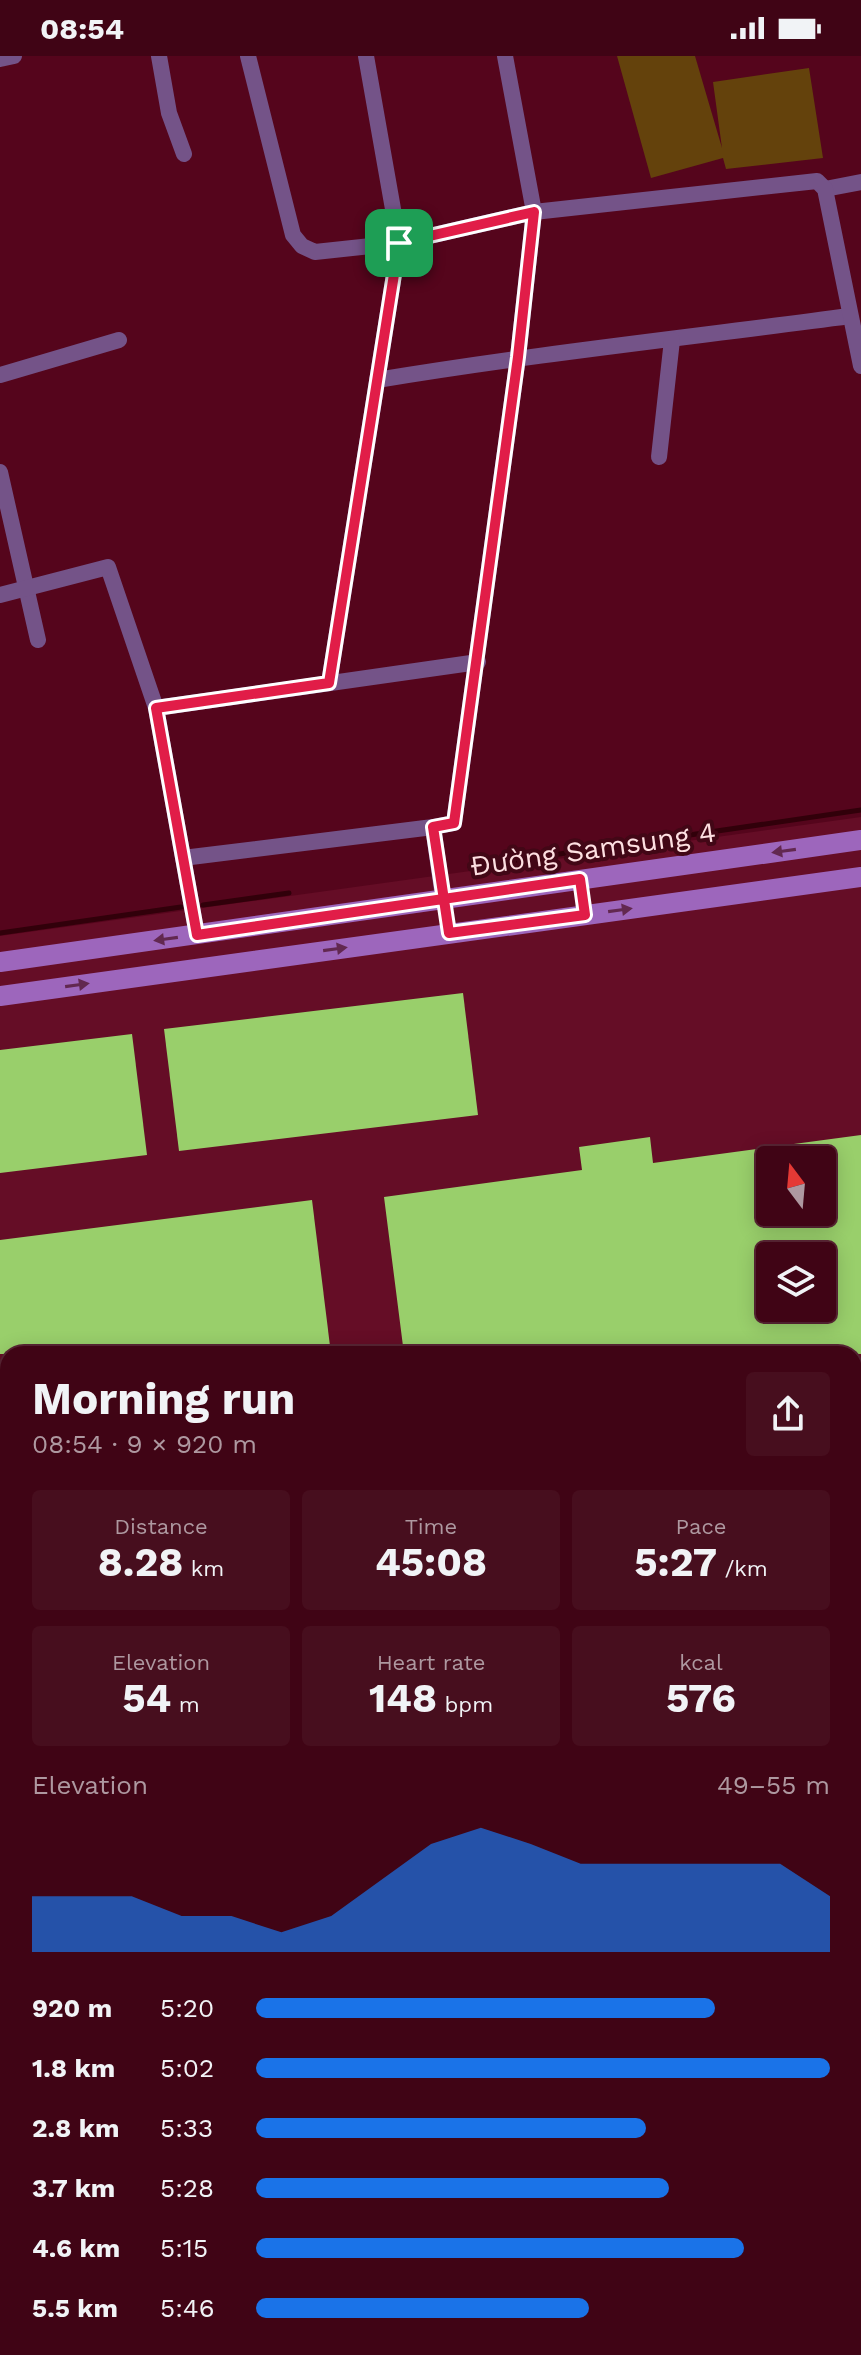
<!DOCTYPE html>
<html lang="en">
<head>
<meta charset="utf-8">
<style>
  body { margin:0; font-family:"Work Sans",sans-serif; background:#470e1e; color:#f1f3f6; height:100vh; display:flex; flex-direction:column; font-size:30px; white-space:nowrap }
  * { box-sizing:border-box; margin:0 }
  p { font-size:26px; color:#ae98a0 }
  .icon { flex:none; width:44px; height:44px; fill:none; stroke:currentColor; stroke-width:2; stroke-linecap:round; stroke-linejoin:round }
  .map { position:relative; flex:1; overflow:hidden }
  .side { position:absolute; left:0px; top:1290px; width:862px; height:1010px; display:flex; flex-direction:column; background:#400415; border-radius:24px 24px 0 0; box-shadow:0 4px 20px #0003,0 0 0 2px #592534 }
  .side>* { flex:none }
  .needle { width:52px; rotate:344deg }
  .buttons { position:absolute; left:756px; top:1090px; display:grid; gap:16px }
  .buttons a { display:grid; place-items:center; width:80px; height:80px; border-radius:8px; background:#400415; box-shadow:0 4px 20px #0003,0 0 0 2px #592534; font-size:40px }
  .pin { position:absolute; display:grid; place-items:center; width:68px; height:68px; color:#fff; margin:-34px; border-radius:16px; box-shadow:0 4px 12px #0006 }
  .round { display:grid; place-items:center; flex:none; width:84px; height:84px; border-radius:8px; background:#470e1e }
  .head { display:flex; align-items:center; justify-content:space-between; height:136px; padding:0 32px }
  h1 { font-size:44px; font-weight:700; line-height:60px }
  .stats { display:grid; grid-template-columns:repeat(3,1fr); gap:12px; height:136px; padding:8px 32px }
  .stats div { display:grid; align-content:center; border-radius:8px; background:#470e1e; text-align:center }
  .stats b { font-size:40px; font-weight:700 }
  .stats small { font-size:22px; font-weight:400 }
  .stats p { font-size:22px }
  .chart { height:224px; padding:16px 32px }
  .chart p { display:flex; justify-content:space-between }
  .chart svg { width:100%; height:144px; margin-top:8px; fill:#1a73e8; opacity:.7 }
  ul { padding:0 32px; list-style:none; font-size:26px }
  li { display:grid; grid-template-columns:128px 96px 1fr; align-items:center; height:60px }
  li i { height:20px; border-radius:10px; background:#1a73e8 }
  .status { display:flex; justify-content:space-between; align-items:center; height:56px; padding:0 40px; background:#400415; direction:ltr }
  .status svg { height:22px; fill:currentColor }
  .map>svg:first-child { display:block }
</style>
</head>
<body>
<div class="status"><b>08:54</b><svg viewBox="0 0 49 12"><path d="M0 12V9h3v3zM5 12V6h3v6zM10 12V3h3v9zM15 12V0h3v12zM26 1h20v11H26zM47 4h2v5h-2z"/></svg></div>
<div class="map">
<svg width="861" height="2299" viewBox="0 0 861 2299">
  <rect width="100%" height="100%" fill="#55051c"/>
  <path fill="#650d26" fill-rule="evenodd" d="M861,761V2299H0V880ZM770,1104H822V1156H770ZM770,1200H822V1252H770ZM8,1298H854V2292H8Z"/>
  <g fill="#64420c">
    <polygon points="617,0 695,0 722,92 713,26 809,12 823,102 726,113 723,102 651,122"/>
    <polygon points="8,1977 8,2158 0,2159 0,1978"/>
    <polygon points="199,2292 553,2292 554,2299 200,2299"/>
  </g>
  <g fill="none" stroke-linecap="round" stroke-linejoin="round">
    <g stroke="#31000a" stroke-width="5">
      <polyline points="470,811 861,754"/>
      <polyline points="203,849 289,837"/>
      <polyline points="0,877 181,851"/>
    </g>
  </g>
  <g fill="#99cf6b" fill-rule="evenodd">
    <polygon points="463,937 478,1059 179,1095 164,973"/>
    <polygon points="132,978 147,1099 0,1117 0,994"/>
    <path d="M861,1079V1298H404L384,1141L582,1114L579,1091L650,1081L653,1107ZM770,1104H822V1156H770ZM770,1200H822V1252H770Z"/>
    <polygon points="312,1144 331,1298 0,1298 0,1184"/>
  </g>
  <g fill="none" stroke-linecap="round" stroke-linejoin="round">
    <g stroke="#745388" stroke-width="8">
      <polyline points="854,1599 861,1598"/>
      <polyline points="0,1717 8,1716"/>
      <polyline points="854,1783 861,1782"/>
      <polyline points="0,1892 8,1891"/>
      <polyline points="854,2188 861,2187"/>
      <polyline points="188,2292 189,2299"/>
      <polyline points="564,2292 565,2299"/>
    </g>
    <g stroke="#745388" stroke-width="16">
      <polyline points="159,0 169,57 184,98"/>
      <polyline points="248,0 293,179 302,190 315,196 399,187 534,156 505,0"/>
      <polyline points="0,3 14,0"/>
      <polyline points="825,133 861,126"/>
      <polyline points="0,319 119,284"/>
      <path d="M377,324C534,298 692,281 850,260"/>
      <polyline points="659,401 672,284"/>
      <polyline points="0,416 38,584"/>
      <polyline points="0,539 108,511 156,652"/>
      <polyline points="329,627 399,187 366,0"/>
      <polyline points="183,802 433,771"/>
      <polyline points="443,841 433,771 454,767 518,301 534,156 817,125 825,133 861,310"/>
      <polyline points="197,879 156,652 478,606"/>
      <polyline points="854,1847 861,1846"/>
      <polyline points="0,1955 8,1954"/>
      <polyline points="797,2292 798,2299"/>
    </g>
    <g stroke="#9d66bc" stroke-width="20">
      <polyline points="0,906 861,784"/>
      <polyline points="0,940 861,821"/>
    </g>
  </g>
  <defs><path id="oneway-solid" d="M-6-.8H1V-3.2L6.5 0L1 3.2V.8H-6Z" transform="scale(2)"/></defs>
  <g fill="#622850">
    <use href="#oneway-solid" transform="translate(784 795) rotate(172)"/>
    <use href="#oneway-solid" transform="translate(620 854) rotate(-8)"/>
    <use href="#oneway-solid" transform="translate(166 883) rotate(172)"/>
    <use href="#oneway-solid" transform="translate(335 893) rotate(-8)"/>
    <use href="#oneway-solid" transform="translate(77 929) rotate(-8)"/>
  </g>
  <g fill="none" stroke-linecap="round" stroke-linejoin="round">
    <defs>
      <polyline id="route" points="399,187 329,627 156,652 197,879 580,823 585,859 449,877 433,771 454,767 518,301 534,156 399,187"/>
    </defs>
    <use href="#route" stroke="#fff" stroke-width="16"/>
    <use href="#route" stroke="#e11d48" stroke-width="10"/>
  </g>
  <g text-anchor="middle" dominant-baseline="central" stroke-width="8" stroke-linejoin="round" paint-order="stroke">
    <g font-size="28" fill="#fddfe1" stroke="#420716">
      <text transform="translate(593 793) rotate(-8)">Đường Samsung 4</text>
    </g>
  </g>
</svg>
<div class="buttons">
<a><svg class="needle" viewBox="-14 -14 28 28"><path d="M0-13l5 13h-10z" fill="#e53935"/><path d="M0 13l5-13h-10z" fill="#ae98a0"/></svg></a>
<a><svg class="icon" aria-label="layers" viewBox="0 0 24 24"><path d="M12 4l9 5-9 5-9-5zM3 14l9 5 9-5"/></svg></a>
</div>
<div class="pin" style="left:399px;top:187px;background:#1e9e55"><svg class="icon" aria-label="arrive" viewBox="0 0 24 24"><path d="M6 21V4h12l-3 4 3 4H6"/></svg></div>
<section class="side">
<div class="head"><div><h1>Morning run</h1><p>08:54 · 9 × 920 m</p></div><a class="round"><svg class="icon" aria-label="share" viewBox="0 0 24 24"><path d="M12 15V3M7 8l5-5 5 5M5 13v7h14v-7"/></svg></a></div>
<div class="stats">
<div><p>Distance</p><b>8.28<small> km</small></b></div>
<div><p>Time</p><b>45:08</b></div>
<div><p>Pace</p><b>5:27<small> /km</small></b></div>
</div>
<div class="stats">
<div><p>Elevation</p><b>54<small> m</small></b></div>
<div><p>Heart rate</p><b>148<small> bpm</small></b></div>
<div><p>kcal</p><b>576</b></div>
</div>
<div class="chart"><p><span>Elevation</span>49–55 m</p>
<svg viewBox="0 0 160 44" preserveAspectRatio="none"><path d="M0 44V27L10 27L20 27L30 33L40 33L50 38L60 33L70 22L80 11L90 6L100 11L110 17L120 17L130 17L140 17L150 17L160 27V44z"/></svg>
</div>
<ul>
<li><b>920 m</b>5:20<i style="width:80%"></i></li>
<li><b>1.8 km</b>5:02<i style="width:100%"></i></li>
<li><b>2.8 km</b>5:33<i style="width:68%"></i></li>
<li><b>3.7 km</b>5:28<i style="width:72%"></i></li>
<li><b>4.6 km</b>5:15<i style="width:85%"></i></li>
<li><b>5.5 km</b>5:46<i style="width:58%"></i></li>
</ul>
</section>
</div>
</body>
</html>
